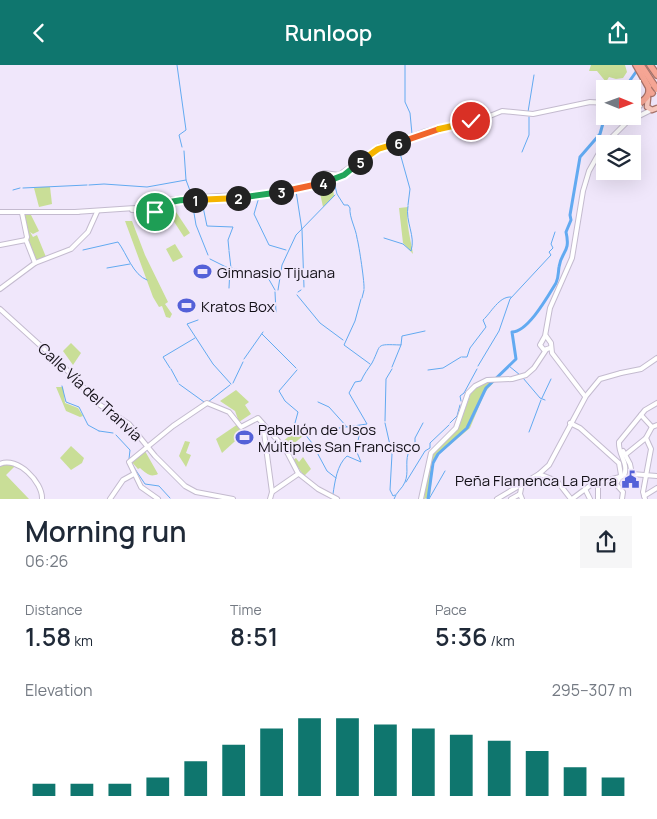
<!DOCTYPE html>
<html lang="en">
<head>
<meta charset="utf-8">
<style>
  body { margin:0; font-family:Manrope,sans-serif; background:#f6f6f7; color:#1f2937; height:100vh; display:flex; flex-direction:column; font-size:19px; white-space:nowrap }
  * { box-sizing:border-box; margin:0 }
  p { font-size:16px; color:#747a83 }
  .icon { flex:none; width:28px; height:28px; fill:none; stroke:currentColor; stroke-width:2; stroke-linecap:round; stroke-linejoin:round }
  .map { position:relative; height:434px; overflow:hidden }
  .drawer { display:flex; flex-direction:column; background:#fff; flex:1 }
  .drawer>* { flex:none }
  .needle { width:32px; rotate:91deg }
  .fabs { position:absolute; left:596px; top:15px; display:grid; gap:10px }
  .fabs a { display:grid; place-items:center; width:45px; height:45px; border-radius:0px; background:#fff; box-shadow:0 5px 20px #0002; font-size:25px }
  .pin { position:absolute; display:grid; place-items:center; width:42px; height:42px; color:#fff; margin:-21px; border:2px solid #fff; border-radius:50%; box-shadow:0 1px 5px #0007 }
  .km { position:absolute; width:25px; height:25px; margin:-12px; border-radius:50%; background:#222; color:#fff; font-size:14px; line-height:25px; text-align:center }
  .round { display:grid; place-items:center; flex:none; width:52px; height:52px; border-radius:0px; background:#f6f6f7 }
  .headline { display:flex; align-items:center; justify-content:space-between; height:85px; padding:0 25px }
  h1 { font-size:28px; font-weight:600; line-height:38px }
  .metrics { display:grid; grid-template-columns:repeat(3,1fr); gap:8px; height:85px; padding:5px 25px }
  .metrics div { display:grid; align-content:center }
  .metrics b { font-size:25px; font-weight:600 }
  .metrics small { font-size:14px; font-weight:400 }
  .metrics p { font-size:14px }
  .chart { height:140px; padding:10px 25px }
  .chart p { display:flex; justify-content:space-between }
  .chart svg { width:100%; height:90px; margin-top:5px; stroke:#0f766e; stroke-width:6 }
  header { display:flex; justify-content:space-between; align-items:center; height:65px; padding:0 25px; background:#0f766e; color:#fff; font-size:22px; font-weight:600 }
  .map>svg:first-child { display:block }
</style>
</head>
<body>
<header><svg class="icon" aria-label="back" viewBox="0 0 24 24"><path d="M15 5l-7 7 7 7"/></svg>Runloop<svg class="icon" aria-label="share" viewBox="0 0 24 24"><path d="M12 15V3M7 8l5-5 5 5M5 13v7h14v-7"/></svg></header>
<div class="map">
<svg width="657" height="434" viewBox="0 0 657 434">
  <rect width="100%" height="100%" fill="#f0e7fb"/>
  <g fill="#c9de97">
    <polygon points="591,0 625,0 627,7 623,13 616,14 609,12 606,17 597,6 589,6"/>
    <polygon points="330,121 333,123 334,131 323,142 319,123"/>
    <polygon points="41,122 50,122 52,139 39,142 34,123"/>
    <path d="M408,142C405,157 412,179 413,189L403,178L399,143Z"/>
    <polygon points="176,147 190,168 184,172 169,149"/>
    <polygon points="23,150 31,150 39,166 33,169 30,167 33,172 37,170 46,192 36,195 27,176 29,172"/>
    <polygon points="125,156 132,156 145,190 168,237 165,239 172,249 170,253 166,252 162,241 159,242 153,232"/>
    <polygon points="175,179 183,192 173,197 166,184"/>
    <polygon points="71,278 81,288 73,300 63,286"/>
    <polygon points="496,315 485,327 470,363 438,390 433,400 430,432 424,434 431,389 458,363 471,328 477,321"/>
    <polygon points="56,322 63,322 65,338 78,343 83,351 80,352 66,346"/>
    <polygon points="236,325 249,337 245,340 251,349 239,357 235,346 220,336"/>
    <polygon points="238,359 244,368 222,388 216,374"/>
    <polygon points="298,364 303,371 287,384 282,377"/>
    <polygon points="185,376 190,377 186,388 191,390 186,402 179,391"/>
    <polygon points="71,381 84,393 82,398 71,405 60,393"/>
    <path d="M145,386L158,409C150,413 146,408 140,403L138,404L131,396Z"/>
    <polygon points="303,392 311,404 304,411 293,395 296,393 299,397"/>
    <polygon points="9,398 15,401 6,410 29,434 0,434 0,400"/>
  </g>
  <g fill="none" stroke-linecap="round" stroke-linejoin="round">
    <g stroke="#62aaf1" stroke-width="1">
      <polyline points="177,0 186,65 179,70 182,82"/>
      <polyline points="405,0 405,37 410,48 412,69"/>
      <polyline points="528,47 534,10"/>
      <polyline points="398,81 410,124 408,140"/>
      <polyline points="184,86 186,115 192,131"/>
      <polyline points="522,87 529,70 529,52"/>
      <path d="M334,117L337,129L344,140H348L350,143C349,152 356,164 357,173C359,180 365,220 364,224"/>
      <polyline points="89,120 104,119 147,122 186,115"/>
      <polyline points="23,123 87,120"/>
      <polyline points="13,125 20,123"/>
      <polyline points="296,126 302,165 304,222"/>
      <polyline points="259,132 254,149 269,180 286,185"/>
      <polyline points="192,136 196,160 208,190"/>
      <polyline points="202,137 207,161 233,162 228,175 229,185"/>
      <path d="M384,173L403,179L411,186C416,171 405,157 408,141"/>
      <path d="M83,185L118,177C127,189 133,210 147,215"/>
      <polyline points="229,186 231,203 267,211 275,225"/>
      <polyline points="210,194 230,204 229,223"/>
      <polyline points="107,203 130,199"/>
      <polyline points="278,225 282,200 296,170 335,130"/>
      <polyline points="275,227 276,247"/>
      <polyline points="298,227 301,225"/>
      <polyline points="297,230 320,258 343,275"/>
      <polyline points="362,233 364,225"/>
      <polyline points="361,234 355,256 344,280 370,299"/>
      <polyline points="198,255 187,259 213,299 231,319"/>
      <polyline points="262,269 296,303"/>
      <path d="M462,292H467L470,283L486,262L483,255C491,248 499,231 511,232"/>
      <polyline points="244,294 263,267"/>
      <polyline points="478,301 499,266 510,234 551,190 549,187 553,183 551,179 555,167"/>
      <polyline points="509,301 520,310"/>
      <polyline points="392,302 401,280"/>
      <polyline points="170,303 163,292 195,273"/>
      <polyline points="171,304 178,317"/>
      <polyline points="297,305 279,326 285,336 298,347 295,358 298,362"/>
      <polyline points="428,305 443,303 461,292"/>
      <polyline points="523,313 540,333 545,335"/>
      <polyline points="233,318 243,297"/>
      <polyline points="179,319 204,337"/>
      <polyline points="62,321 66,337 79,342 88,360 99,366"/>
      <polyline points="542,333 551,314"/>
      <polyline points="461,336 460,331 464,328 477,304"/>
      <polyline points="208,337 230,320"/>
      <polyline points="318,337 329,342 347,362"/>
      <polyline points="385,356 386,314 392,304"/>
      <polyline points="385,358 392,389 390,425 393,431 395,430"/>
      <polyline points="450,358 457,351 460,340"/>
      <polyline points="300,363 312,378"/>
      <path d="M339,363L367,359L349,328L355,317L361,316C364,309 368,304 372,298C382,279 374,279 401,280L402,271L425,266"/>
      <polyline points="99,366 113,368"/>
      <polyline points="529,367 541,335"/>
      <polyline points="116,370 130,385 129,394"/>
      <polyline points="313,380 327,406 336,413"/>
      <polyline points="408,388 410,382 415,379 415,373 423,358"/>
      <polyline points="131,398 145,419 159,421 170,433"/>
      <polyline points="406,417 425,386 430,383 430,378 449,360"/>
      <path d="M333,429C335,416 337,400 347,391L361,397L356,385L361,362"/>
      <path d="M394,434C396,427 403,423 405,417C409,407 405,399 408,389"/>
      <polyline points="429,434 445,406"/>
    </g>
    <g stroke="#62aaf1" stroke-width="3">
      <polyline points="624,24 638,4"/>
      <path d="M428,434L433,398L438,389L467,363L486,323L516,294L512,267C528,267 548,231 556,218C559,211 558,208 559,202C561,186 571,188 566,167L571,155L570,150L580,92L600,69L605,51"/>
    </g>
    <defs>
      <g id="secondary">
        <polyline points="632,44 640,41"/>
        <polyline points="620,51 622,55 627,57 651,45"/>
        <polyline points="454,61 466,62 476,57"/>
        <polyline points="315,120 327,118 338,112"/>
        <polyline points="132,145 142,146"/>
        <polyline points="142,145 144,147 151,148 158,143"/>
        <polyline points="0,147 78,147"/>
        <polyline points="75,147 135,143 150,138 183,133 257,129 307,121 316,117 324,108 339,110 378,82 403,75 423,67 457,58 464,54 480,55 502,46 533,49 590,37 605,38"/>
        <polyline points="22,148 27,172 26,175 35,198"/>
        <polyline points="0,180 26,175"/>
        <polyline points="0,224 35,198 71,184 88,167 97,147"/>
        <polyline points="0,244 64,302 100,340 129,359 155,391 185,421 196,427 233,434"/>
        <polyline points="546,271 551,278 552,288 584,330"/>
        <polyline points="550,283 544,285 540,280 545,271 550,243 572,193 583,126 589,106 603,81 627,57"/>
        <polyline points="621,308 641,304 657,293"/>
        <polyline points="641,350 652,362"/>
        <polyline points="570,358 580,363 619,398 621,410 616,419 623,427 622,434"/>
        <polyline points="263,360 272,427"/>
        <polyline points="623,386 630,399 632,409 657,411"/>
        <polyline points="625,390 646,373 652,362 657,360"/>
        <path d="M0,399C17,391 43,417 42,434"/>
        <polyline points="299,409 318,424 337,434"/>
        <polyline points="539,409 557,416 571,434"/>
        <polyline points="598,417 598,434"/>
        <polyline points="585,424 590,434"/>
        <polyline points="644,431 657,423"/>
        <polyline points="110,434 123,415 134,409"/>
        <polyline points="158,434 141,422 129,397 173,361 207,338 229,347 241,362 258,353 286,385 298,408"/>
        <polyline points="270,434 272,427 298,409"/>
        <polyline points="421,434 431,388 456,363 468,328 475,321 487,315 512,314 526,310 534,303 546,285"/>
        <polyline points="497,434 539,409 549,400 586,331 600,314 621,308"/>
        <polyline points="511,434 520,429"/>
        <polyline points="522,434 520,429 522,418"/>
        <path d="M572,434L592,419L624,411C629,398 618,390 619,377L645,345L657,338"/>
        <polyline points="645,434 643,427 651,384 646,373"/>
      </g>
      <polyline id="primary" points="648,33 647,42 652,45 657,43"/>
      <g id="highway">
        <polyline points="636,0 652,28"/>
        <polyline points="641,0 654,20"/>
        <polyline points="650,0 657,10"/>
        <path d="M632,41C640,39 650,33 649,24"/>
      </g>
    </defs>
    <use href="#secondary" stroke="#c4bbcf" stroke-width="6"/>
    <use href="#primary" stroke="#a77269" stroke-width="7"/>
    <use href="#highway" stroke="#a77269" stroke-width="8"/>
    <use href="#secondary" stroke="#fff" stroke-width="4"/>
    <use href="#primary" stroke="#facabf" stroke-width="4.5"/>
    <use href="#highway" stroke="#f6a695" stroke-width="5.5"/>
    <defs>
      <polyline id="highway-bridge" points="654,20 657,24"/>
    </defs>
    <use href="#highway-bridge" stroke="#a77269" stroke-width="8" stroke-linecap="butt"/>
    <use href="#highway-bridge" stroke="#f6a695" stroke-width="5.5"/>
  </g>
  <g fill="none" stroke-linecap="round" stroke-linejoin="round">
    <defs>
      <path id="split-1" d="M155,147C166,136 179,134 195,135"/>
      <polyline id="split-2" points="195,135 238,133"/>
      <polyline id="split-3" points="238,133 281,127"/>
      <polyline id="split-4" points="281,127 323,118"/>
      <polyline id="split-5" points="323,118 344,110 360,97"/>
      <polyline id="split-6" points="360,97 378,84 398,78"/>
      <polyline id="split-7" points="398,78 439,64"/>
      <polyline id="split-8" points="439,64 457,60 466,62 469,59 468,56 471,56"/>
    </defs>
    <use href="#split-1" stroke="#fff" stroke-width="10"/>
    <use href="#split-2" stroke="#fff" stroke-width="10"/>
    <use href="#split-3" stroke="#fff" stroke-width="10"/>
    <use href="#split-4" stroke="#fff" stroke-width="10"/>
    <use href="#split-5" stroke="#fff" stroke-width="10"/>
    <use href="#split-6" stroke="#fff" stroke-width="10"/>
    <use href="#split-7" stroke="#fff" stroke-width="10"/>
    <use href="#split-8" stroke="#fff" stroke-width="10"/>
    <use href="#split-1" stroke="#22a559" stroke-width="6"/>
    <use href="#split-2" stroke="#f5b400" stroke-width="6"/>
    <use href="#split-3" stroke="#22a559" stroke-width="6"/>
    <use href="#split-4" stroke="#f0652b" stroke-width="6"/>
    <use href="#split-5" stroke="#22a559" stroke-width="6"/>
    <use href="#split-6" stroke="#f5b400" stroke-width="6"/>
    <use href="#split-7" stroke="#f0652b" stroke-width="6"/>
    <use href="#split-8" stroke="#f5b400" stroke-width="6"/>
  </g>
  <defs>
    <symbol id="stadium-bare" viewBox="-9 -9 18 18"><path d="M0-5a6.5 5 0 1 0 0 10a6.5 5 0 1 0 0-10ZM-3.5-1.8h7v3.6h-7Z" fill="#5461d8" stroke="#f0e7fb" stroke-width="2.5" paint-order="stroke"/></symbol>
    <symbol id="civic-bare" viewBox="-9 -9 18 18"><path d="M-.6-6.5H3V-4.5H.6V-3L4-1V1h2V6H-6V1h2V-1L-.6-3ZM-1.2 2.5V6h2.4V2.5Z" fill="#5461d8" stroke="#f0e7fb" stroke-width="2.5" paint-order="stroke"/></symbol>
  </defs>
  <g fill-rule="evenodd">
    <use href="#stadium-bare" x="190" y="194" width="25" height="25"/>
    <use href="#stadium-bare" x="174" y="228" width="25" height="25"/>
    <use href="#stadium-bare" x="232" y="360" width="25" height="25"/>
    <use href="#civic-bare" x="618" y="402" width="25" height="25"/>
  </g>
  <g text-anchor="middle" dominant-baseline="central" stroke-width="4" stroke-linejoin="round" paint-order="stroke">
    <g font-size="15" fill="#131017" stroke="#f0e7fb" text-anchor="start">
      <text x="217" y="207">Gimnasio Tijuana</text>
      <text x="201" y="241">Kratos Box</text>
      <text x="258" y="364">Pabellón de Usos<tspan x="258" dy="17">Múltiples San Francisco</tspan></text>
      <text x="617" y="415" text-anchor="end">Peña Flamenca La Parra</text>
    </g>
    <g font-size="15" fill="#131017" stroke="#f0e7fb">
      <text transform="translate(90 327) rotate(43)">Calle Vía del Tranvía</text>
    </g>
  </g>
</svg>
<div class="fabs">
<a><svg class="needle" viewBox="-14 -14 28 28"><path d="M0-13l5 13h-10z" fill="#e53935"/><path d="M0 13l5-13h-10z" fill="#747a83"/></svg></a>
<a><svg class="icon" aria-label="layers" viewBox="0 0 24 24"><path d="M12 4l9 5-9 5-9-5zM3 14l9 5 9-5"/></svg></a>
</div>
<div class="pin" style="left:155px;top:147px;background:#1e9e55"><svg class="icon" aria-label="arrive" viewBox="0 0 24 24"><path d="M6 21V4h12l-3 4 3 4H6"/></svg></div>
<div class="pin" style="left:471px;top:56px;background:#d93025"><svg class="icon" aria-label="check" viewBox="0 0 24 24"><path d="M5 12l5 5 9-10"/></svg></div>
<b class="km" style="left:195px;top:135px">1</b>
<b class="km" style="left:238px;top:133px">2</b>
<b class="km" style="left:281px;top:127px">3</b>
<b class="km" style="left:323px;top:118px">4</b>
<b class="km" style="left:360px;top:97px">5</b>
<b class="km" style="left:398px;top:78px">6</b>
</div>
<section class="drawer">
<div class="headline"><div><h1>Morning run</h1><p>06:26</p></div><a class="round"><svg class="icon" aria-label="share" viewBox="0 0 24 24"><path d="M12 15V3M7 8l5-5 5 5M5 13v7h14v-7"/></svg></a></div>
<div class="metrics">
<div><p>Distance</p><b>1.58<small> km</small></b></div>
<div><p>Time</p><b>8:51</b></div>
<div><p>Pace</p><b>5:36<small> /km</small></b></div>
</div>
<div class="chart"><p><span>Elevation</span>295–307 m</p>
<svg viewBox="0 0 160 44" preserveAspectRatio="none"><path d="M5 44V38M15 44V38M25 44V38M35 44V35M45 44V27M55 44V19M65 44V11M75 44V6M85 44V6M95 44V9M105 44V11M115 44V14M125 44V17M135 44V22M145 44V30M155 44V35"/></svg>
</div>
</section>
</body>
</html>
